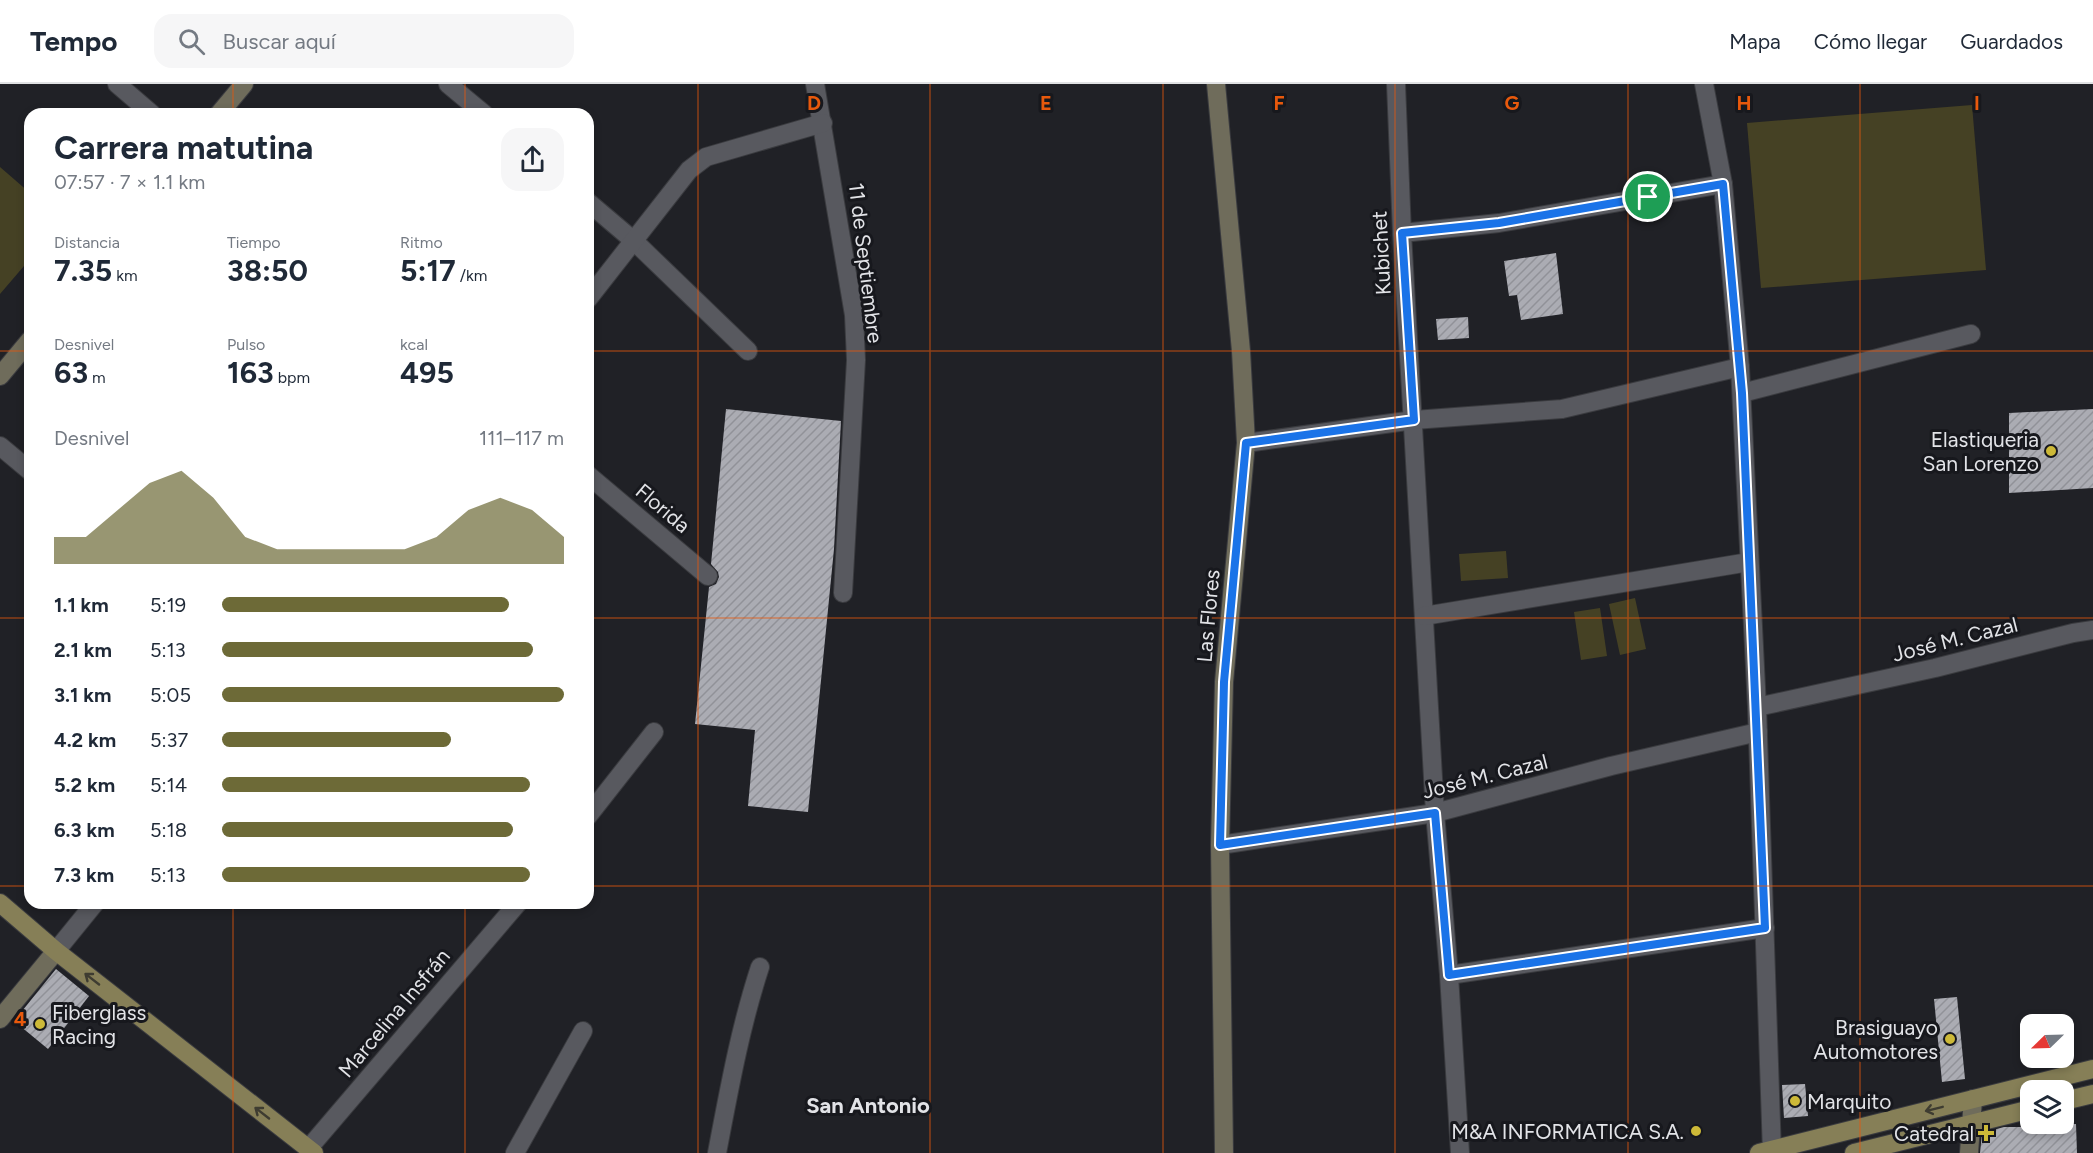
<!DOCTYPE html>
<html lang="es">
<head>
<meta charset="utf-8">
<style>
  body { margin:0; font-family:Figtree,sans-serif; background:#f6f6f7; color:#1f2937; height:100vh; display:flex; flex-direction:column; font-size:22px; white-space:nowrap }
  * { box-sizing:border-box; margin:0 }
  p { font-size:20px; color:#747a83 }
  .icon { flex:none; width:33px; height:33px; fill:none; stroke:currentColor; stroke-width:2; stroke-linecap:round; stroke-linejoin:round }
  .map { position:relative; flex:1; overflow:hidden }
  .panel { position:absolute; left:24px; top:24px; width:570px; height:801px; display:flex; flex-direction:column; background:#fff; border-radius:18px; box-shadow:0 3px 9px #0003 }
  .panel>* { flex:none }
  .needle { width:39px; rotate:247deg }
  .fabs { position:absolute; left:2020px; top:930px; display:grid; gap:12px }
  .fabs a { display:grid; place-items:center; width:54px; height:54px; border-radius:12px; background:#fff; box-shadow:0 3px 9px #0003; font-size:30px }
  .pin { position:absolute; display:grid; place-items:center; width:51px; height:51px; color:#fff; margin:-26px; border:3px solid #fff; border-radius:50%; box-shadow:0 2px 6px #0007 }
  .round { display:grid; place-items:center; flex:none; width:63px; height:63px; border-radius:18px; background:#f6f6f7 }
  .headline { display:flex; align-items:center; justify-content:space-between; height:102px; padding:0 30px }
  h1 { font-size:33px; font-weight:700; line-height:45px }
  .metrics { display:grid; grid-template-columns:repeat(3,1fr); gap:9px; height:102px; padding:6px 30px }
  .metrics div { display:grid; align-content:center }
  .metrics b { font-size:30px; font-weight:700 }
  .metrics small { font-size:16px; font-weight:400 }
  .metrics p { font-size:16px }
  .chart { height:168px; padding:12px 30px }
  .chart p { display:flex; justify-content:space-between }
  .chart svg { width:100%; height:108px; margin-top:6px; fill:#6d6a37; opacity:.7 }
  ul { padding:0 30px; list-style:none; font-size:20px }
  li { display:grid; grid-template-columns:96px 72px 1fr; align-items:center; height:45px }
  li i { height:15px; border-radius:8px; background:#6d6a37 }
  header { display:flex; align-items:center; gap:36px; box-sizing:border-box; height:84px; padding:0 30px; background:#fff; border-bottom:2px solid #e0e1e3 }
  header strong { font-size:28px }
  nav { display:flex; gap:33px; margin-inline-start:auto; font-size:21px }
  .search { width:420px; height:54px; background:#f6f6f7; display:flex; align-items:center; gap:15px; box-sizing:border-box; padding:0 21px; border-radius:18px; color:#747a83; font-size:22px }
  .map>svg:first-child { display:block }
</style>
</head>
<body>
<header>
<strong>Tempo</strong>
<div class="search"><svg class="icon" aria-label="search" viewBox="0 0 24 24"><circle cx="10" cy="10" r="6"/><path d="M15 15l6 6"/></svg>Buscar aquí</div>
<nav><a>Mapa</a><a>Cómo llegar</a><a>Guardados</a></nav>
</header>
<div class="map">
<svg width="2093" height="1069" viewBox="0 0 2093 1069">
  <defs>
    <pattern id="building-hatch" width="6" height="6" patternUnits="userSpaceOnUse" patternTransform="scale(1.5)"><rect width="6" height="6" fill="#abacb3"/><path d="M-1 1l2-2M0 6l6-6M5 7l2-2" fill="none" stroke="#919298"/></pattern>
  </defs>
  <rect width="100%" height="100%" fill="#202126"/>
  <g fill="#454124">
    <polygon points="1972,21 1986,186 1761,204 1747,39"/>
    <polygon points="0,83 30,109 30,175 0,210"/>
    <polygon points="1506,467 1508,494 1461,497 1459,470"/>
    <polygon points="1635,514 1646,565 1620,571 1609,520"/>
    <polygon points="1600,524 1607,572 1581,576 1574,528"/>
  </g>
  <g fill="url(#building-hatch)">
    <polygon points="1556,169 1563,230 1521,236 1517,211 1509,212 1504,177"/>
    <polygon points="1468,233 1469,254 1438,256 1436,235"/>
    <polygon points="726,325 841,337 834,465 808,728 748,722 755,646 695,640 709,503 716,500 719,493 718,488 711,480"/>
    <polygon points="2093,325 2093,404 2009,409 2009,329"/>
    <polygon points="56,885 89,912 48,965 14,937"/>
    <polygon points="1957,913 1965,995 1942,998 1934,915"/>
    <polygon points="1805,1000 1808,1032 1784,1034 1782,1001"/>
    <polygon points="2031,1040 2076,1040 2077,1069 1980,1069 1982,1049 2004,1043 2030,1043"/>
  </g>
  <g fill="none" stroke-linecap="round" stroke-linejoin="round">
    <defs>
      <g id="street">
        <polyline points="117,0 152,30"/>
        <polyline points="448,0 484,30"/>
        <polyline points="815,0 854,231 856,276 843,509"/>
        <polyline points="1396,0 1402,149 1435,729 1449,891 1460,1069"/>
        <polyline points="1704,0 1723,100 1740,283 1757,623 1772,1069"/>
        <polyline points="588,118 634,157 748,267"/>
        <polyline points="1402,149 1499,139 1723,100"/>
        <polyline points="588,215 689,86 706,73 823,39"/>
        <polyline points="1742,309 1971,250"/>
        <polyline points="1246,359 1414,336 1562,325 1740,283"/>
        <polyline points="0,362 30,387"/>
        <polyline points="588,391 708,492"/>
        <polyline points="1424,532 1749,478"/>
        <polyline points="1757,623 1935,584 2073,549 2093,546"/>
        <polyline points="588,732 654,648"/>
        <polyline points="1220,761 1435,729 1611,682 1758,648"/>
        <polyline points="56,867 95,819"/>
        <polyline points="1449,891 1765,844"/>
        <polyline points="308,1065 518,819"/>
        <polyline points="515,1069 583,947"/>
        <path d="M717,1069C729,1006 740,944 760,883"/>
      </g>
      <g id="secondary">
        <polyline points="1216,0 1241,267 1246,359 1224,598 1220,761 1224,1069"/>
        <polyline points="219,30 244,0"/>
        <polyline points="0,292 30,256"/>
        <polyline points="0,935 56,867"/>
        <polyline points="1969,1069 1973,1015"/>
      </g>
      <g id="primary">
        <polyline points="0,819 56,867 314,1069"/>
        <polyline points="2064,1017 2093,1010"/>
        <polyline points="1759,1069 2093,985"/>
        <polyline points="1854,1069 2031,1025"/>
      </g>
    </defs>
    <use href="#street" stroke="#3a3b3f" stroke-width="20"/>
    <use href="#secondary" stroke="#3a3b3f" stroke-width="20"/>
    <use href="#primary" stroke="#3a3b3f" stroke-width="20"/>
    <use href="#street" stroke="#58595f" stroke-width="18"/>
    <use href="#secondary" stroke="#6f6c5b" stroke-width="18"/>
    <use href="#primary" stroke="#867f57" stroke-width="18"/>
  </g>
  <defs><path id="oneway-shaft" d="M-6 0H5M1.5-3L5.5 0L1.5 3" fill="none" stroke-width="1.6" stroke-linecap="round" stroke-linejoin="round" transform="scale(1.5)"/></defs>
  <g stroke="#3e3c31">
    <use href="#oneway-shaft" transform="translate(92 895) rotate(-142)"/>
    <use href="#oneway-shaft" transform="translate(1934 1025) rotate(166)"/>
    <use href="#oneway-shaft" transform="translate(262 1029) rotate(-142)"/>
  </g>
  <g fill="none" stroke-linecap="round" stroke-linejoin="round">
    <defs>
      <polygon id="route" points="1723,100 1742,309 1765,844 1449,891 1435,729 1220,761 1224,598 1246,359 1414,336 1402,149 1499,139"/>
    </defs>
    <use href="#route" stroke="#fff" stroke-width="12"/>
    <use href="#route" stroke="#1a73e8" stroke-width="8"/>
  </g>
  <path fill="none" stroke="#e8590c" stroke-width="1.5" stroke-opacity="0.55" d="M233,0V30M465,0V30M698,0V1069M930,0V1069M1163,0V1069M1395,0V1069M1628,0V1069M1860,0V1069M0,267H30M588,267H2093M0,534H30M588,534H2093M0,802H30M588,802H2093M233,819V1069M465,819V1069"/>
  <g fill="#cdb938" stroke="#17181d" stroke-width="2">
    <circle cx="2051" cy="367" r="6"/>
    <circle cx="40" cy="940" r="6"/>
    <circle cx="1950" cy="955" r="6"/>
    <circle cx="1795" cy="1017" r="6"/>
    <circle cx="1696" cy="1047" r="6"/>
    <path d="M1983 1040h6v6h6v6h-6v6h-6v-6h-6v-6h6z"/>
  </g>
  <g text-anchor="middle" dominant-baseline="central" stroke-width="6" stroke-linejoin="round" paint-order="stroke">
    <g font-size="21" fill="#e2e3e7" stroke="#17181d">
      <text transform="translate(1381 169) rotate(-93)">Kubichet</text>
      <text transform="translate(866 179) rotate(83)">11 de Septiembre</text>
      <text transform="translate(663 424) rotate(40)">Florida</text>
      <text transform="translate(1208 532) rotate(-85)">Las Flores</text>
      <text transform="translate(1955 555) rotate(-14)">José M. Cazal</text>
      <text transform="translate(1485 692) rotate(-14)">José M. Cazal</text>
      <text transform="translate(394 929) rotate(-50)">Marcelina Insfrán</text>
    </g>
    <g font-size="21" fill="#e2e3e7" stroke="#17181d" text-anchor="end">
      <text x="2039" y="355">Elastiqueria<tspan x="2039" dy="24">San Lorenzo</tspan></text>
      <text x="52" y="928" text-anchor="start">Fiberglass<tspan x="52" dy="24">Racing</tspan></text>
      <text x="1938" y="943">Brasiguayo<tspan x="1938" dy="24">Automotores</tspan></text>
      <text x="1807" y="1017" text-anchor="start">Marquito</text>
      <text x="1684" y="1047">M&amp;A INFORMATICA S.A.</text>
      <text x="1974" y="1049">Catedral</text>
    </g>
    <g font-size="22" font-weight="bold" fill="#e2e3e7" stroke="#17181d">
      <text x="868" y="1021">San Antonio</text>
    </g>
  </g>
  <g font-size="20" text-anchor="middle" font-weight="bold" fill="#e8590c" stroke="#17181d" stroke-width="6" stroke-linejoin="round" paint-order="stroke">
    <text x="814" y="26">D</text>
    <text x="1046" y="26">E</text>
    <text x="1279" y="26">F</text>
    <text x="1512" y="26">G</text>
    <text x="1744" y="26">H</text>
    <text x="1977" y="26">I</text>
    <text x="20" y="942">4</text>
  </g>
</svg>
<div class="fabs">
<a><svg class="needle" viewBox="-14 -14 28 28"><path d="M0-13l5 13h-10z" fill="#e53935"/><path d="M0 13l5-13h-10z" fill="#747a83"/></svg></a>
<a><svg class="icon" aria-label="layers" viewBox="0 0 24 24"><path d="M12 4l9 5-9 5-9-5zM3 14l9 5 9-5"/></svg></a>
</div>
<div class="pin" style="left:1648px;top:113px;background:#1e9e55"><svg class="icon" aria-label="arrive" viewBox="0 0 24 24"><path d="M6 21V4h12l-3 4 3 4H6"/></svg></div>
<section class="panel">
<div class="headline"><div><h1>Carrera matutina</h1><p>07:57 · 7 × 1.1 km</p></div><a class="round"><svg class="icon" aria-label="share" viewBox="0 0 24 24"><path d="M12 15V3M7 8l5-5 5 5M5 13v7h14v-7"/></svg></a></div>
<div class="metrics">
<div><p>Distancia</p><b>7.35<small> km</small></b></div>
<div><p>Tiempo</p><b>38:50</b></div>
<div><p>Ritmo</p><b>5:17<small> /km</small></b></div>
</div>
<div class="metrics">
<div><p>Desnivel</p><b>63<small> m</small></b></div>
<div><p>Pulso</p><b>163<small> bpm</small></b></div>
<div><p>kcal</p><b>495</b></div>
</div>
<div class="chart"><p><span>Desnivel</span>111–117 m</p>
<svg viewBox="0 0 160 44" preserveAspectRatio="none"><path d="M0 44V33L10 33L20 22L30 11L40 6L50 17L60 33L70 38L80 38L90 38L100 38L110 38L120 33L130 22L140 17L150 22L160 33V44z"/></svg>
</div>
<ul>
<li><b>1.1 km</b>5:19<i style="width:84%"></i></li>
<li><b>2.1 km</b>5:13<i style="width:91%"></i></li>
<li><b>3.1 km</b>5:05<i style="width:100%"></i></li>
<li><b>4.2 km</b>5:37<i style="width:67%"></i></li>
<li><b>5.2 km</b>5:14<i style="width:90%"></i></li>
<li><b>6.3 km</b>5:18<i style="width:85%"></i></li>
<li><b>7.3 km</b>5:13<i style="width:90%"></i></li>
</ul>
</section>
</div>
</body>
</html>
